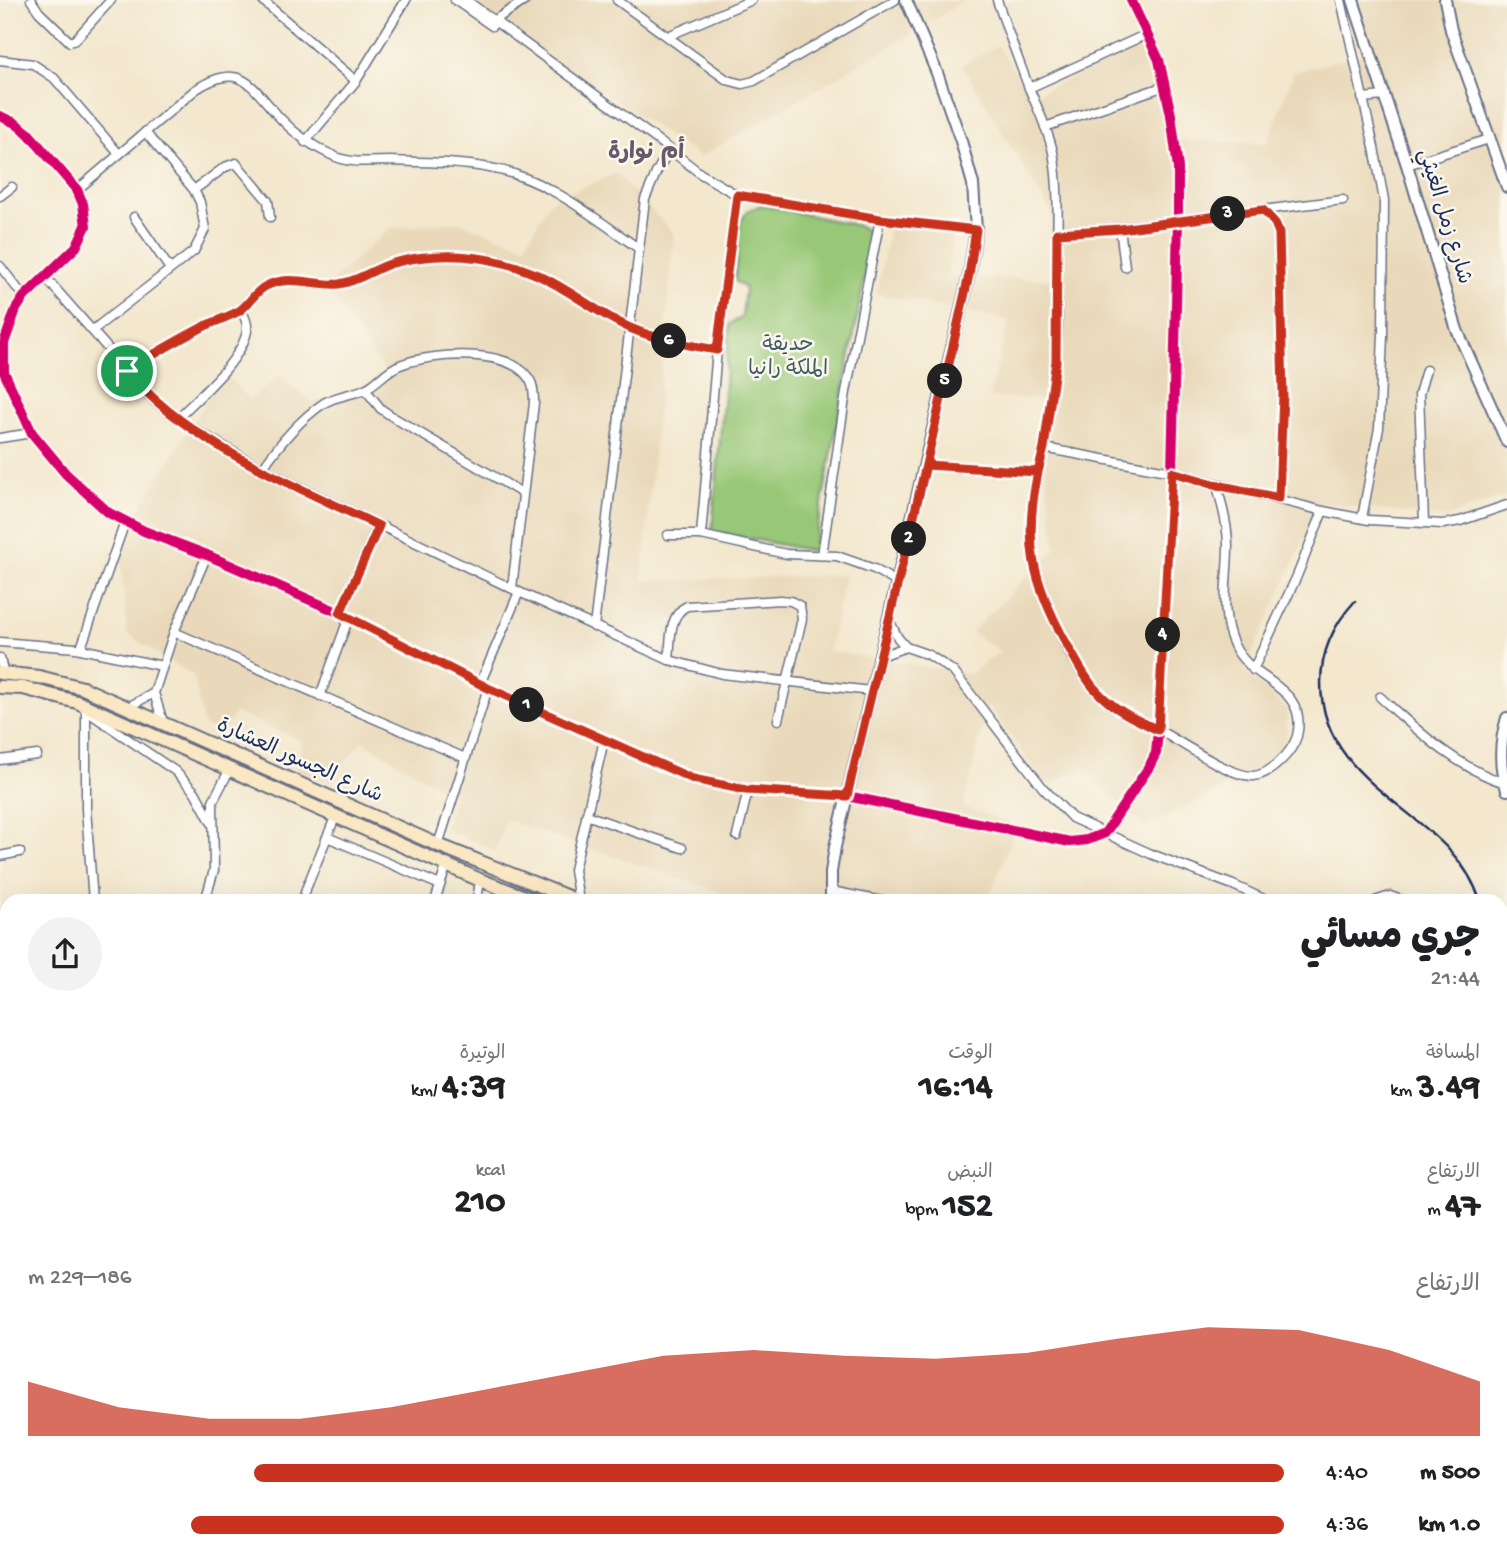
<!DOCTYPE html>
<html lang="ar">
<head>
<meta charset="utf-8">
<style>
  body { margin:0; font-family:"Gochi Hand","Playpen Sans Arabic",sans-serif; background:#f2f2f2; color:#202124; direction:rtl; height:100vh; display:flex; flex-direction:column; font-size:26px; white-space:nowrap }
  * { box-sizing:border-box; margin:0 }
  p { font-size:23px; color:#757577 }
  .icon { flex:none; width:38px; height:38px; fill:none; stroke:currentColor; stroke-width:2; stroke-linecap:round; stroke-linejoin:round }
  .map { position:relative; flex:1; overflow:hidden; direction:ltr }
  .panel { position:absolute; left:0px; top:894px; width:1508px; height:674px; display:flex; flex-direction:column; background:#fff; border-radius:21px 21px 0 0; box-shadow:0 7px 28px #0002; direction:rtl }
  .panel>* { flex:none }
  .pin { position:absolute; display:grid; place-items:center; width:60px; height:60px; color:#fff; margin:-30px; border:4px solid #fff; border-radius:50%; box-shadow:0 2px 7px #0007 }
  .km { position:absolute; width:35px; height:35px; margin:-18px; border-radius:50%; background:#222; color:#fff; font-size:19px; line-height:35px; text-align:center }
  .round { display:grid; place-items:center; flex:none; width:74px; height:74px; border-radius:37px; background:#f2f2f2 }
  .overview { display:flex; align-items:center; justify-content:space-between; height:119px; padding:0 28px }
  h1 { font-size:38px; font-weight:800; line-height:52px }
  .stats { display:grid; grid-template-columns:repeat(3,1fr); gap:10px; height:119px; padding:7px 28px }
  .stats div { display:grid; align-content:center }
  .stats b { font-size:35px; font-weight:800 }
  .stats small { font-size:19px; font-weight:400 }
  .stats p { font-size:19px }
  .chart { height:196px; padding:14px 28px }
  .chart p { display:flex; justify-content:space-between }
  .chart svg { width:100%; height:126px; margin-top:7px; fill:#c8321e; opacity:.7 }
  ul { padding:0 28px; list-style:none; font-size:23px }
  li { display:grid; grid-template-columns:112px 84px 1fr; align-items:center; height:52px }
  li i { height:18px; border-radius:9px; background:#c8321e }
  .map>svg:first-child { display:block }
</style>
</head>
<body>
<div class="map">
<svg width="1507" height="1567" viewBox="0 0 1507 1567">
  <rect width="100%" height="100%" fill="#fbf7ec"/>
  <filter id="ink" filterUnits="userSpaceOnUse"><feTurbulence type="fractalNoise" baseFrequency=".0143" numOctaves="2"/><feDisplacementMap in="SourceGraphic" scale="14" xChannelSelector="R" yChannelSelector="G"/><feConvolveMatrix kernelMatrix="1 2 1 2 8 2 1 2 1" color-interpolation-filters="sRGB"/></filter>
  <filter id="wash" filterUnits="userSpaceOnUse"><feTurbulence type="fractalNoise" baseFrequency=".00686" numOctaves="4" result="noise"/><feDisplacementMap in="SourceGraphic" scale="28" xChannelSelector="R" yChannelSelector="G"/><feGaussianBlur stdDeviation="1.57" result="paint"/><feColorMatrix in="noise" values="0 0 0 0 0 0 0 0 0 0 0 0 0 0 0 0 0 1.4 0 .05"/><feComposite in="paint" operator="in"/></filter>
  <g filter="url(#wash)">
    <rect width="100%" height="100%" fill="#f3e7cd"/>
    <g fill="#e9d9ba">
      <polygon points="472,0 965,0 913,33 700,157 508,28"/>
      <polygon points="1346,0 1507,0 1507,496 1444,518 1321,503 1244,672 1287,709 1286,742 1263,767 1144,828 1084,766 1047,786 988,706 963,807 1017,825 988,901 880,901 833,889 814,901 725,901 723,893 506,820 495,851 445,829 454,796 362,741 331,780 296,772 303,741 235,713 220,733 203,725 194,676 127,634 120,540 224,373 250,400 280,376 312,403 389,378 326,286 390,228 458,222 525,246 550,201 616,173 674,234 642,581 845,575 829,651 970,674 1000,651 971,632 1056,548 1044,460 1050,400 989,397 1009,320 877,294 890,221 953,235 947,277 1054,279 1051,212 962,65 997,46 1033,96 1152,38 1169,140 1267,143 1294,72 1371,52"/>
    </g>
    <polygon fill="#98c877" stroke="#5a7c6a" stroke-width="2" points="761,205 859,226 867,231 872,238 813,551 712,531 730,324 742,317 745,288 735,281 740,222 748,211"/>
  </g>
  <g filter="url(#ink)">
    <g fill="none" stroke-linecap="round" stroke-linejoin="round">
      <defs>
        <g id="minor">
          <polyline points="31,0 39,12 70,42 75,40 111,0"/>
          <polyline points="262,0 356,81"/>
          <polyline points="455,0 492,26"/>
          <polyline points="466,0 660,142 701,174 737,195 880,219 976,230"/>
          <polyline points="617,0 727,80 742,84 754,81 895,0"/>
          <path d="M997,0C1007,30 1018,59 1029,88C1038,109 1048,130 1053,152C1060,190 1057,232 1057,271C1057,294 1059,317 1057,339C1055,376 1050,415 1043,451C1032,506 1023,535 1042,591C1053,622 1073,665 1095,690C1103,699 1114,708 1124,714C1135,720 1147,724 1158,730C1180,741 1230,777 1253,776C1270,775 1292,753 1297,736C1309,685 1251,683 1234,645C1219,614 1228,579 1228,547C1228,526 1222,506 1217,485"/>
          <polyline points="1341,0 1374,147 1384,200 1383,335 1379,428 1362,518"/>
          <polyline points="490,23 526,0"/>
          <polyline points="668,36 752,0"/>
          <polyline points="0,60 33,64 54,78 119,154"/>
          <polyline points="1029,88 1147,34"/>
          <polyline points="1362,98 1384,96"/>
          <polyline points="0,116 15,123 28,133 77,190 83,204 86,226 76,247 24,297 16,309 4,343 4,372 32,433 66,474 109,513 144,531 207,555 340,613 488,688 693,779 746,790 847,796 1070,842 1087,840 1105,833 1149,767 1156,753 1158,730 1172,472 1178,220 1178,168 1171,115 1159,60 1131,0"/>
          <polyline points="1045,127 1165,86"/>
          <polyline points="305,142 356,81 406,0"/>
          <polyline points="1407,165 1489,139"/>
          <path d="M77,190L195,90C242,59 251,87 280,118C296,135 315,148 336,157C353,164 372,161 389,161C422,162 457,162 490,168C545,177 593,217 638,248"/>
          <polyline points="194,190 225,167 236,163 268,201 270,217"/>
          <polyline points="0,196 12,187"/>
          <polyline points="1263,210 1343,200"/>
          <polyline points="134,217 170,269"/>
          <polyline points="1120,228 1125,267"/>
          <polyline points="1057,233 1120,228 1263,210 1274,223 1279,233 1283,394 1279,498"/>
          <polyline points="0,266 24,297"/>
          <polyline points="45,277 154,401 177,419 262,469 519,592 669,660 722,674 871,691"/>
          <polyline points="93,330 194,251 205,229 200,202 194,190 145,132"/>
          <path d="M126,371C152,355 178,340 205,326C216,321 228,317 239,311C249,304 254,292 265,286C289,274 314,286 339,284C358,282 375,268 393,263C439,251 489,254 533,273C567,287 596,313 630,328C658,340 687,345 717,350"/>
          <polyline points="365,389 381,409 396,419 522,493"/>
          <path d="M177,419C198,397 241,362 247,331C248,323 245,317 241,310"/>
          <polyline points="0,438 32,433"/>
          <polyline points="1044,448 1172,472 1323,511 1369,520 1443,524 1460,521 1507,505"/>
          <polyline points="926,465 1038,472"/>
          <path d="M262,469C279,444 299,420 324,403C337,395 352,395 365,389C378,383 386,370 400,365C431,353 513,346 531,382C534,389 534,396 534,403L512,588"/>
          <polyline points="1424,522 1419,394 1426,370"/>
          <polyline points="668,535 701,535 786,554 837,556 874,569 898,583"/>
          <polyline points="701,535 717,350 737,195"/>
          <polyline points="822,555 846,392 880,219"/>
          <polyline points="340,613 378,525"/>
          <polyline points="889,620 898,638 906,647 929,655 953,671 1043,788 1072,818 1151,854 1233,885 1268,901"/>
          <polyline points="594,627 645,199 657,171 670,149"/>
          <polyline points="174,632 465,758"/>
          <polyline points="0,642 76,648 162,666"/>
          <polyline points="81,648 125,522"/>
          <polyline points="878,657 906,647"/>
          <polyline points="0,658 4,675"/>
          <path d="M669,660C671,642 668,615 687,606L780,600L791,601L800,606L802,619L778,720"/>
          <polyline points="1253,670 1297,576 1323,511"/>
          <polyline points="480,684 519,592"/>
          <polyline points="320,696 349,617"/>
          <path d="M1380,697C1417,730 1457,768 1505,783"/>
          <polyline points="128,707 154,693"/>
          <polyline points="85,710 175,771 195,792 213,825"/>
          <polyline points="86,712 86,809 93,901"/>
          <polyline points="163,722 154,693 174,632 207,555"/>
          <polyline points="0,760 37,755"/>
          <polyline points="586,815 682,848"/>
          <polyline points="737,836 748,790"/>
          <polyline points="327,837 440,885"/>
          <polyline points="438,845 488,688"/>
          <polyline points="0,856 20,852"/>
          <polyline points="831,891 882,901"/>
          <polyline points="205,901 214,870 213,801 230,769"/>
          <polyline points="303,901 306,889 336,815"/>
          <polyline points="435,901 447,864"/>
          <polyline points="477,901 480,880"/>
          <polyline points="579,901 574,870 604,740"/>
          <polyline points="1375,901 1390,896 1404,901"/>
          <polyline points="1,993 7,984"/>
          <polyline points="0,1306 7,1305"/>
          <polyline points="0,1461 7,1461"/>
          <polyline points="137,1561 140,1567"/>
          <polyline points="224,1561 234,1567"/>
          <polyline points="593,1561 606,1567"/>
          <polyline points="894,1561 901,1567"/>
          <polyline points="1167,1561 1184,1567"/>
          <polyline points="53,1567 58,1561"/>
          <polyline points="386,1567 388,1561"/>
          <polyline points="516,1567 518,1561"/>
          <polyline points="927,1567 932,1561"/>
          <polyline points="1267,1567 1269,1561"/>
          <polyline points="1408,1567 1411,1561"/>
        </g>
        <g id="tertiary">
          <polyline points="1353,0 1407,165 1457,330 1507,442"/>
          <polyline points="1445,0 1451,30 1507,187"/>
          <path d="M1507,718C1500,741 1499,767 1507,790"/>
          <polyline points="831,901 831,872 835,847 969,275 976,230 973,184 961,141 937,73 906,0"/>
          <polyline points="1502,1386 1507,1390"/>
          <polyline points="809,1561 816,1567"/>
          <polyline points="723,1567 728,1561"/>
        </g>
        <g id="secondary">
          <polyline points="0,673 39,677 83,688 438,845 578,901"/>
          <polyline points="0,687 23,688 77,702 480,880 535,901"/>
          <polyline points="1502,1190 1507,1188"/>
          <polyline points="1502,1205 1507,1203"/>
        </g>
      </defs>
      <use href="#minor" stroke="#676f85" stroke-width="11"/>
      <use href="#tertiary" stroke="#676f85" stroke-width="14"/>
      <use href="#secondary" stroke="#676f85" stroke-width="16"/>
      <use href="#minor" stroke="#fff" stroke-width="8"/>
      <use href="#tertiary" stroke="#fff" stroke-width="10"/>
      <use href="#secondary" stroke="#fae7c3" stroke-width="12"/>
      <g stroke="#1b2f5e" stroke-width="2.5">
        <path d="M1355,601C1334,624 1321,651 1321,683C1321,792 1453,811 1480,901"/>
        <polyline points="1502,975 1507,993"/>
      </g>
      <defs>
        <polyline id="cycleway" points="0,116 15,123 28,133 77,190 83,204 86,226 76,247 24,297 16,309 4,343 4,372 32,433 66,474 109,513 144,531 207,555 340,613 488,688 693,779 746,790 847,796 1070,842 1087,840 1105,833 1149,767 1156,753 1158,730 1172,472 1178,220 1178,168 1171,115 1159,60 1131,0"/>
      </defs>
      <use href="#cycleway" stroke="#fbf7ec" stroke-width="15"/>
      <use href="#cycleway" stroke="#d6006c" stroke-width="10"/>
    </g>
  </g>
  <g fill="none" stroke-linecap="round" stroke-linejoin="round" filter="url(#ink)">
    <defs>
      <path id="route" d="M127,371C189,445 293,484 379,526L340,613L488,688L693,779L746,790L847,796L926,465L1038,472L1044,448L1056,361L1057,233L1120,229L1263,210L1275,223L1279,233L1283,394L1279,498L1217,485L1172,472L1158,730C1135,719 1112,709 1095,689C1083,676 1075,658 1066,643C1032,581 1023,542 1038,472L926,465L969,275L976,230L880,219L737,195L717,350C687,345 658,340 630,328C596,313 567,287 533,273C489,254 439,251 393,263C375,268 358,282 339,284C314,286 290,274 266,286C254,292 250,304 239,311C228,317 216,321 205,326C178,340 152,355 127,371"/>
    </defs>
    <use href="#route" stroke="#fff" stroke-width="14"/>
    <use href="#route" stroke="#c8321e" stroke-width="9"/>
  </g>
  <g text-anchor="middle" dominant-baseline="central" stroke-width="5" stroke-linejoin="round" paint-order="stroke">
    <g font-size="21" fill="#1b2f5e" stroke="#fbf7ec">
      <text transform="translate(1443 217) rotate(73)">شارع زمل الغيثي</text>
      <text transform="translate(299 762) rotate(24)">شارع الجسور العشارة</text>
    </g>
    <g font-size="21" fill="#405d66" stroke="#fbf7ec">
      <text x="788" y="346">حديقة<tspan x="788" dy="24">الملكة رانيا</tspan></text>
    </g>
    <g font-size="23" font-weight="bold" fill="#675a6a" stroke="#fbf7ec">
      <text x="646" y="153">أم نوارة</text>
    </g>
  </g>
</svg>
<div class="pin" style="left:127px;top:371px;background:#1e9e55"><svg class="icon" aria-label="arrive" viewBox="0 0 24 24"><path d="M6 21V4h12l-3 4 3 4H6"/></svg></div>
<b class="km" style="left:527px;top:705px">1</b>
<b class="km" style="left:909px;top:539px">2</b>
<b class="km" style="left:1228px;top:214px">3</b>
<b class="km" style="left:1163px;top:635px">4</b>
<b class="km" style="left:945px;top:381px">5</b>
<b class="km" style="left:669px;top:341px">6</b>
<section class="panel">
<div class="overview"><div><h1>جري مسائي</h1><p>21:44</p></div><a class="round"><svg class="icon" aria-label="share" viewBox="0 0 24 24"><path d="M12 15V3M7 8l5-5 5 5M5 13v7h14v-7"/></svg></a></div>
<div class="stats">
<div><p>المسافة</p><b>3.49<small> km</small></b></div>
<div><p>الوقت</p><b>16:14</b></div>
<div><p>الوتيرة</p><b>4:39<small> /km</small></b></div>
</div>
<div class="stats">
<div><p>الارتفاع</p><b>47<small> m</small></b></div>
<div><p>النبض</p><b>152<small> bpm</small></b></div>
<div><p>kcal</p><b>210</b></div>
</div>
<div class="chart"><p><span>الارتفاع</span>186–229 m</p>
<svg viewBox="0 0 160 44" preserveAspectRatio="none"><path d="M0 44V25L10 34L20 38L30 38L40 34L50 28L60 22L70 16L80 14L90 16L100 17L110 15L120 10L130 6L140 7L150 14L160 25V44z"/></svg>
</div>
<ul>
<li><b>500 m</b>4:40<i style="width:82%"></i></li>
<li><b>1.0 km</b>4:36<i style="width:87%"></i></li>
</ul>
</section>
</div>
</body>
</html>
